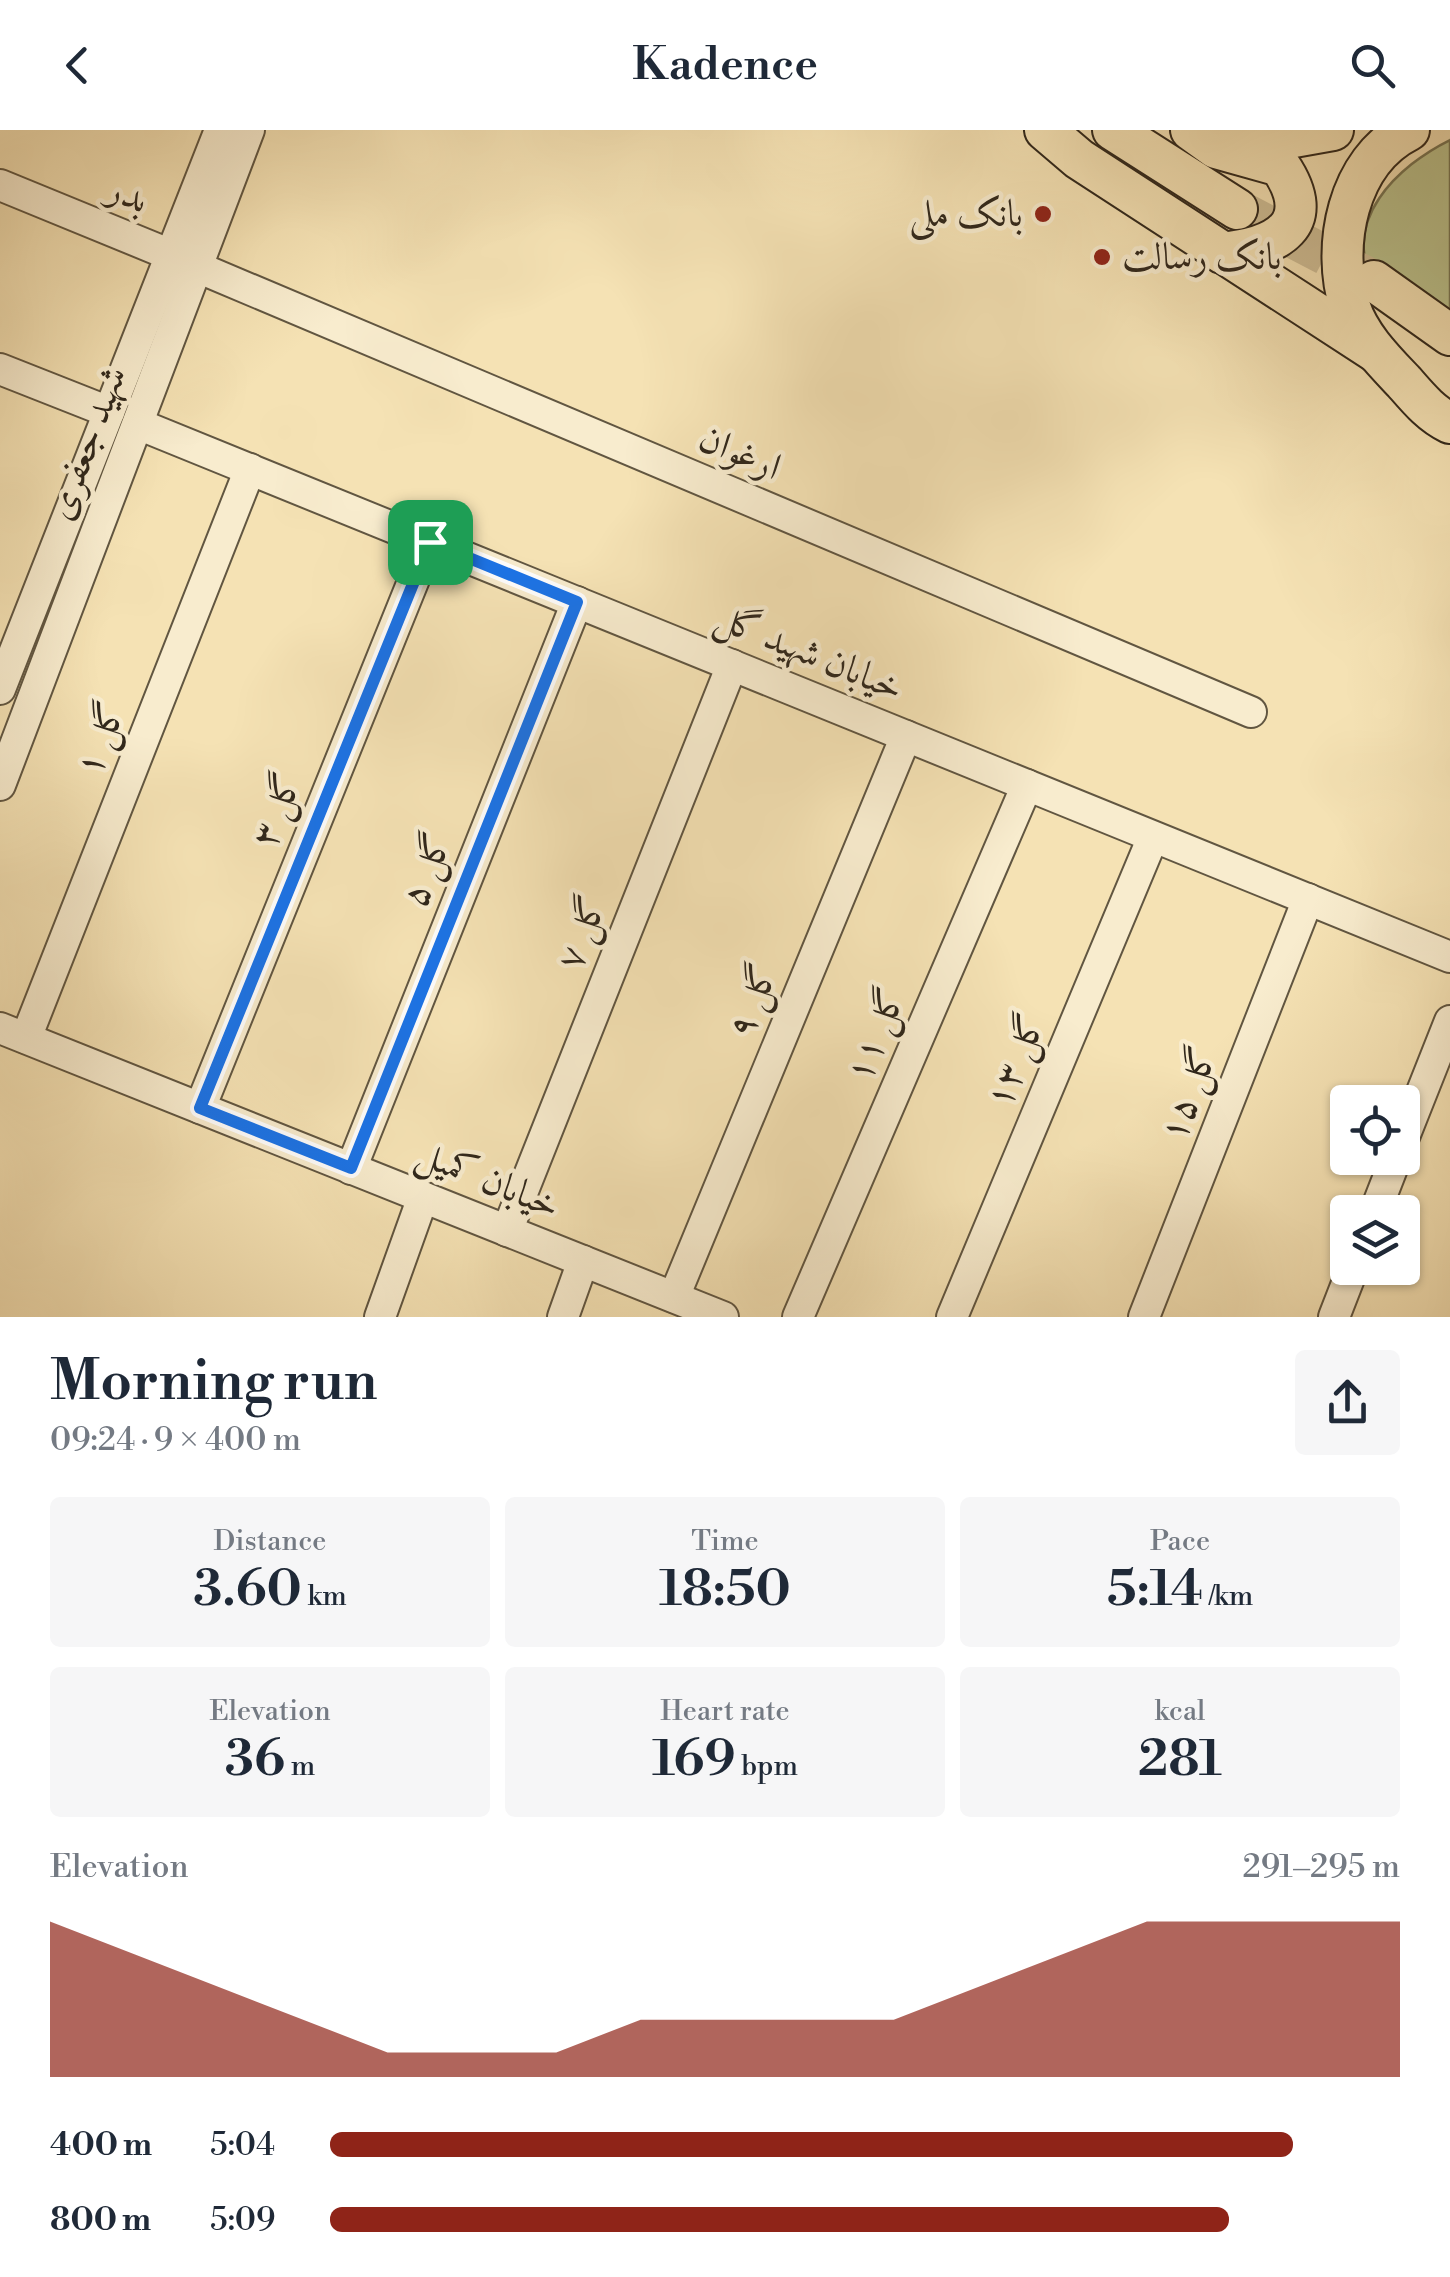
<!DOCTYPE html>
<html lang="en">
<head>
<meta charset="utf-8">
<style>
  body { margin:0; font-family:"Libre Bodoni",Amiri,serif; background:#f6f6f7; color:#1f2937; height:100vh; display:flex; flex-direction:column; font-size:38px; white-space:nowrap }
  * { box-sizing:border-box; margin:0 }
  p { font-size:32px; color:#747a83 }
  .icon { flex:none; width:55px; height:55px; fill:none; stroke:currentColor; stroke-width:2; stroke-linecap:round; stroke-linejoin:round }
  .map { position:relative; height:1187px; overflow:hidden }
  .details { display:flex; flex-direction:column; background:#fff; flex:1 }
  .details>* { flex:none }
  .fabs { position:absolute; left:1330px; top:955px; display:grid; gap:20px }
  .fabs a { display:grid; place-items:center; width:90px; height:90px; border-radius:10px; background:#fff; box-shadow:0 2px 8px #0004; font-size:50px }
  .pin { position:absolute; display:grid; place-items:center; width:85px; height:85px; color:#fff; margin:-42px; border-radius:20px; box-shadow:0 5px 15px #0006 }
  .round { display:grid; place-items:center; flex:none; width:105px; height:105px; border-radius:10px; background:#f6f6f7 }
  .overview { display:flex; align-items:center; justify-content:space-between; height:170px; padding:0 50px }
  h1 { font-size:55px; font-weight:600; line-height:75px }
  .figures { display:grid; grid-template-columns:repeat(3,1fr); gap:15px; height:170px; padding:10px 50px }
  .figures div { display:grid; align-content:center; border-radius:10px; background:#f6f6f7; text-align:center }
  .figures b { font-size:50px; font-weight:600 }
  .figures small { font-size:28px; font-weight:400 }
  .figures p { font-size:28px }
  .chart { height:280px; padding:20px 50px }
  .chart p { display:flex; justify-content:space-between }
  .chart svg { width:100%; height:180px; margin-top:10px; fill:#8f2418; opacity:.7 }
  ul { padding:0 50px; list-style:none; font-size:32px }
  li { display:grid; grid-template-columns:160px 120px 1fr; align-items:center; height:75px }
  li i { height:25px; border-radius:12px; background:#8f2418 }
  header { display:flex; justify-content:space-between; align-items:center; height:130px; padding:0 50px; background:#fff; font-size:45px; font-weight:600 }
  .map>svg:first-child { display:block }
</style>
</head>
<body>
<header><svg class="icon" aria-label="back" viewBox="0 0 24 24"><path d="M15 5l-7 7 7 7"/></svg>Kadence<svg class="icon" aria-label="search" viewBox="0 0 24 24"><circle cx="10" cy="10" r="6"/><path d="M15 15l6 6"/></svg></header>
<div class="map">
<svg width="1450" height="1187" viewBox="0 0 1450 1187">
  <rect width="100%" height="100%" fill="#f5e2b4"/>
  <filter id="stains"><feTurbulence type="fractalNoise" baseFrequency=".002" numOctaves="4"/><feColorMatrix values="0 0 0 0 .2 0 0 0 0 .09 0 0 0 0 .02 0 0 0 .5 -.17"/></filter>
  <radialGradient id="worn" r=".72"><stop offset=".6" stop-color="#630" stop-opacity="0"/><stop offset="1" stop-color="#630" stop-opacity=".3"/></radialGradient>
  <path fill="#bbc38e" stroke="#767554" stroke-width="2.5" d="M1450,10V223C1428,203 1392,180 1376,155C1337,92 1399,35 1450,10Z"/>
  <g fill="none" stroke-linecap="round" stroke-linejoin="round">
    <polyline stroke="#cebd95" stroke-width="40" stroke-dasharray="40 20" stroke-linecap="butt" points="1237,79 1371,149"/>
    <defs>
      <g id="minor">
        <polyline points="0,55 171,125"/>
        <polyline points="197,137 1251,582"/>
        <polyline points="0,239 109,282"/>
        <polyline points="138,294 1450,827"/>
        <polyline points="0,559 220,0"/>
        <polyline points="0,655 249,0"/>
        <polyline points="0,898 723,1187"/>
        <polyline points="26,908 250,339"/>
        <polyline points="200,978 429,412"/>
        <polyline points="1402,1012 1450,891"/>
        <polyline points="351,1039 577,472"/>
        <polyline points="1375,1082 1396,1028"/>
        <polyline points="507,1101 732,535"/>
        <polyline points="674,1167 906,606"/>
        <polyline points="380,1187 423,1067"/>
        <polyline points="563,1187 583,1131"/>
        <polyline points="798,1187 1027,655"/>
        <polyline points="952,1187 1153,707"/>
        <polyline points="1144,1187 1308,769"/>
        <polyline points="1334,1187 1353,1138"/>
      </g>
      <g id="major">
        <polyline points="1045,0 1079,29 1376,222"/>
        <polyline points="1113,0 1237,79"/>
        <path d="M1191,0L1216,18L1280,36C1320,95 1277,117 1222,123"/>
        <path d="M1409,0C1347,31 1331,117 1350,177C1359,206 1384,231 1404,252C1418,268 1431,284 1450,293"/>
        <polyline points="1233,6 1288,8 1333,0"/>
        <polyline points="1374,151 1450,205"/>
      </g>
    </defs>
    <use href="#minor" stroke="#615641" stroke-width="34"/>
    <use href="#major" stroke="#30271b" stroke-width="44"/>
    <use href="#minor" stroke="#f8ecce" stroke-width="30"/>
    <use href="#major" stroke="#f5e2b4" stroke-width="40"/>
  </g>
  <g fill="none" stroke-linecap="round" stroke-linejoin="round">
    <defs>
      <polygon id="route" points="430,412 577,472 351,1038 200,978"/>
    </defs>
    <use href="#route" stroke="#fff" stroke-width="20"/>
    <use href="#route" stroke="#1a73e8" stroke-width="12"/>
  </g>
  <g fill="#8f2418" stroke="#f8ecce" stroke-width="4">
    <circle cx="1043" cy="84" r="10"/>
    <circle cx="1102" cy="127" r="10"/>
  </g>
  <g text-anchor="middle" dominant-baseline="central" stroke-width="9" stroke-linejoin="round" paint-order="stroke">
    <g font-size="38" fill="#30271b" stroke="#f8ecce">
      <text transform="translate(128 65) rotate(22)">بدر</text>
      <text transform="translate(87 313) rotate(-69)">شهید جعفری</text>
      <text transform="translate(740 323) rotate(23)">ارغوان</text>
      <text transform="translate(809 523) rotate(22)">خیابان شهید گل</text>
      <text transform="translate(101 609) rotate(-68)">گل ۱</text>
      <text transform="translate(277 680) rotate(-68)">گل ۳</text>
      <text transform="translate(427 740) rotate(-68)">گل ۵</text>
      <text transform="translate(582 803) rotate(-68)">گل ۷</text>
      <text transform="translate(753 871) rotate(-68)">گل ۹</text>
      <text transform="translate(876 905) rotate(-67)">گل ۱۱</text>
      <text transform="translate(1016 931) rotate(-67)">گل ۱۳</text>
      <text transform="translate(1189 964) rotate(-69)">گل ۱۵</text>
      <text transform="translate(488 1050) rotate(22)">خیابان کمیل</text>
    </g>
    <g font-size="38" fill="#30271b" stroke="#f8ecce" text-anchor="end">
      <text x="1023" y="84">بانک ملی</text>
      <text x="1122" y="127" text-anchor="start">بانک رسالت</text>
    </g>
  </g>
  <rect width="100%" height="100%" filter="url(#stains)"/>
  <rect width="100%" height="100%" fill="url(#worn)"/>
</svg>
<div class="fabs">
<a><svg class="icon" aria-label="locate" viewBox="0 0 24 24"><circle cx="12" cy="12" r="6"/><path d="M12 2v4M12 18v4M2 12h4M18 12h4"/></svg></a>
<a><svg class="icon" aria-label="layers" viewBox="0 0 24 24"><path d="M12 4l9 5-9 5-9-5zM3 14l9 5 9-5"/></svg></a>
</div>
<div class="pin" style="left:430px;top:412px;background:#1e9e55"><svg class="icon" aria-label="arrive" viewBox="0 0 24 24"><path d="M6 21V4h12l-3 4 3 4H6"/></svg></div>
</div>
<section class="details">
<div class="overview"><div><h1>Morning run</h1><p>09:24 · 9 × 400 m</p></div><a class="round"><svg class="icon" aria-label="share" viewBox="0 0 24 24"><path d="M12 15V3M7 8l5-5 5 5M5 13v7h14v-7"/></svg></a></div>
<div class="figures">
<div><p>Distance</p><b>3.60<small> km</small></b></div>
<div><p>Time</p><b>18:50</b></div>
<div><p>Pace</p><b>5:14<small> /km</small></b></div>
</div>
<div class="figures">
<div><p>Elevation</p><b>36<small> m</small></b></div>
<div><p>Heart rate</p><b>169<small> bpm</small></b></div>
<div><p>kcal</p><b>281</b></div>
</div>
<div class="chart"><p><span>Elevation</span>291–295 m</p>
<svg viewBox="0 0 160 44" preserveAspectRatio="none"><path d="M0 44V6L10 14L20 22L30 30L40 38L50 38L60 38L70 30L80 30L90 30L100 30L110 22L120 14L130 6L140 6L150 6L160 6V44z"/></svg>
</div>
<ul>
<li><b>400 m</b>5:04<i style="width:90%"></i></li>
<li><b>800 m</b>5:09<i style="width:84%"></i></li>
</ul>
</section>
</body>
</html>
